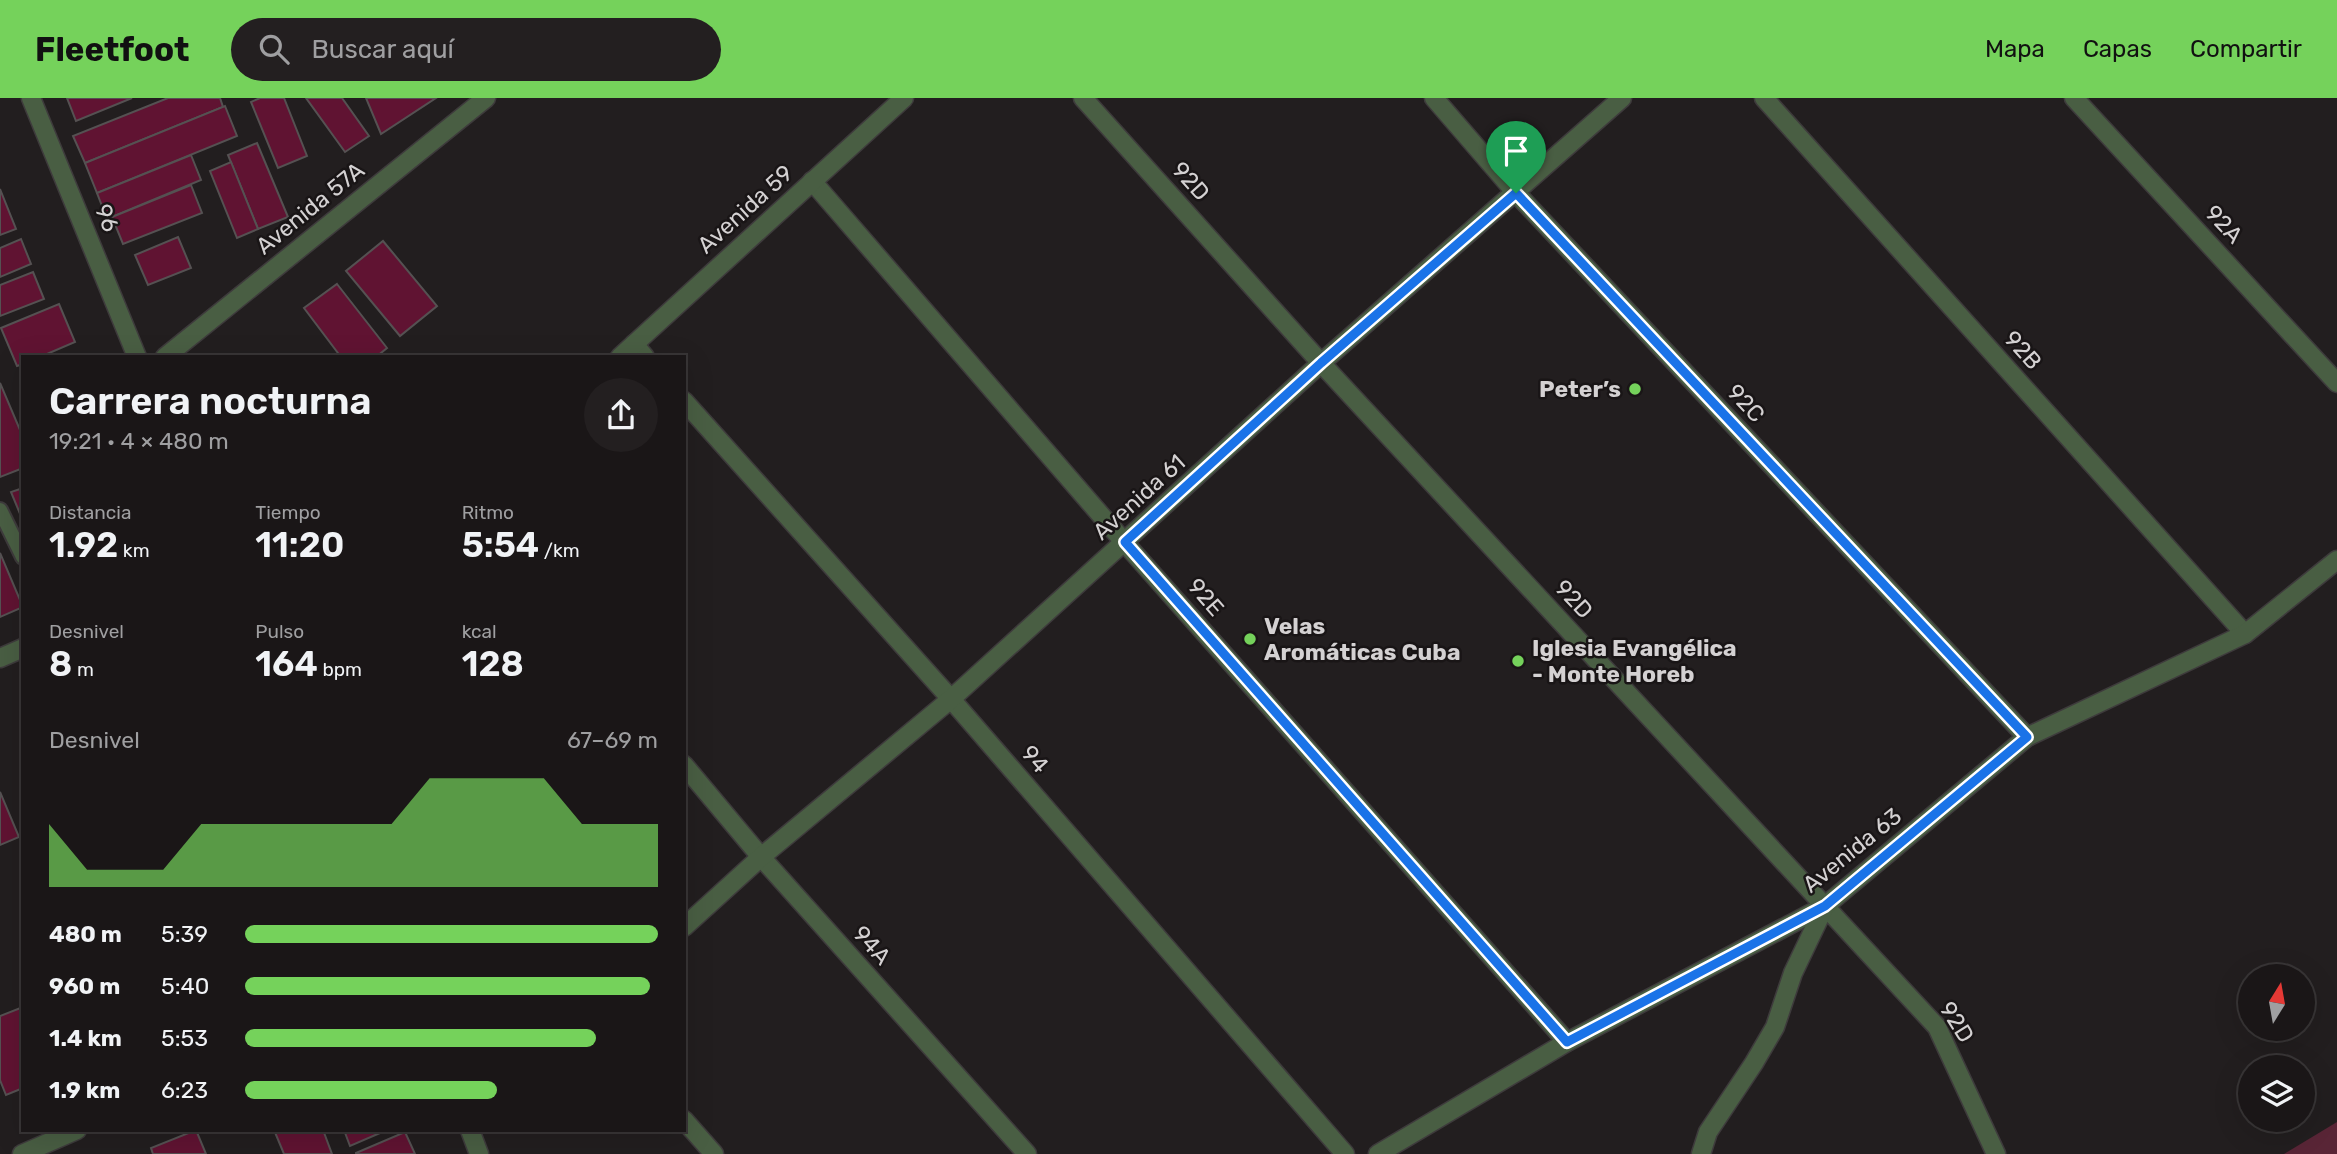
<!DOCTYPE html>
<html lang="es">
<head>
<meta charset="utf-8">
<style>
  body { margin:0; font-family:Rubik,sans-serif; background:#231f20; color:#f1f3f6; height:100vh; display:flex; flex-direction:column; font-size:26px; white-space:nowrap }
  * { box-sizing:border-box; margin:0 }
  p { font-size:23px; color:#9f9fa1 }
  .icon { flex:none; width:38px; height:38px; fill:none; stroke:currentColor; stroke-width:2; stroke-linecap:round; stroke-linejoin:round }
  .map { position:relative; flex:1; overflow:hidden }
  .panel { position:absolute; left:21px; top:257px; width:665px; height:777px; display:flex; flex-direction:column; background:#1a1617; border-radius:0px; box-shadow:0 7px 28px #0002,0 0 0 2px #383536 }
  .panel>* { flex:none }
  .needle { width:46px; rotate:11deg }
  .fabs { position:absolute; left:2238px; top:866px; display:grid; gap:14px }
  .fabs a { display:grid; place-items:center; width:77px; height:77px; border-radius:50%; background:#1a1617; box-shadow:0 7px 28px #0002,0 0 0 2px #383536; font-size:35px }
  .pin { position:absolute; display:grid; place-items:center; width:60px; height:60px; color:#fff; margin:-72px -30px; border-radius:50% 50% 50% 0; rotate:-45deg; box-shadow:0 0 7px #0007 }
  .pin .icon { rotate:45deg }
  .round { display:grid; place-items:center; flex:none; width:74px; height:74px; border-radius:37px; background:#231f20 }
  .overview { display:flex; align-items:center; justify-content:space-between; height:119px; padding:0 28px }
  h1 { font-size:38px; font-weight:600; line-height:52px }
  .stats { display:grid; grid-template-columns:repeat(3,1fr); gap:10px; height:119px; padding:7px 28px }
  .stats div { display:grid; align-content:center }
  .stats b { font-size:35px; font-weight:600 }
  .stats small { font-size:19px; font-weight:400 }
  .stats p { font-size:19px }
  .chart { height:196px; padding:14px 28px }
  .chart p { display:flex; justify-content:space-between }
  .chart svg { width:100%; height:126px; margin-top:7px; fill:#75d25b; opacity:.7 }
  ul { padding:0 28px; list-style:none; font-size:23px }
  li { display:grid; grid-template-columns:112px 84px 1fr; align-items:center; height:52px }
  li i { height:18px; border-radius:9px; background:#75d25b }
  header { display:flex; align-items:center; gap:42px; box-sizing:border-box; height:98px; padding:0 35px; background:#75d25b; color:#111 }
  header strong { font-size:33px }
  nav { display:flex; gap:38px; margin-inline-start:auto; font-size:24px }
  .search { width:490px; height:63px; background:#231f20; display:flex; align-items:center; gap:18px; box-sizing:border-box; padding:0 24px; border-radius:38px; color:#9f9fa1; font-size:26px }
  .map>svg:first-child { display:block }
</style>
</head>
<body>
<header>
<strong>Fleetfoot</strong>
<div class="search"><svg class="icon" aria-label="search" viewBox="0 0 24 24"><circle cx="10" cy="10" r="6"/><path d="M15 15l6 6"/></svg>Buscar aquí</div>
<nav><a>Mapa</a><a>Capas</a><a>Compartir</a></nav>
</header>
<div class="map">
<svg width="2337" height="1056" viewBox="0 0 2337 1056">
  <rect width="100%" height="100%" fill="#221e1f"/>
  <polygon fill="#592536" points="2337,1024 2337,1056 2284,1056"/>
  <g fill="#601332" stroke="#555152" stroke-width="2">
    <polygon points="67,0 132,0 76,23"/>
    <polygon points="168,0 220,0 223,9 85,65 73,38"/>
    <polygon points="260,0 284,0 307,58 278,70 251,4"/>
    <polygon points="306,0 342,0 369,38 345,54"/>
    <polygon points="366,0 436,0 381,36"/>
    <polygon points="225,8 237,38 97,95 85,65"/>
    <polygon points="257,45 288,119 258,131 228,57"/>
    <polygon points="191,57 201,82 107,121 97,95"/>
    <polygon points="231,64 258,131 237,140 210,73"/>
    <polygon points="191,87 202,115 123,146 112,119"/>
    <polygon points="0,91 16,131 0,137"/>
    <polygon points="178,139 191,170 148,187 135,157"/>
    <polygon points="21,141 31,166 0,179 0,150"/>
    <polygon points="383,143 437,208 400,238 346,173"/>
    <polygon points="33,174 44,201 0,218 0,187"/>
    <polygon points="337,186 387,250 376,259 341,259 304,210"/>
    <polygon points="59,206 75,244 40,259 23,259 23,266 17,268 1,230"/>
    <polygon points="0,285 23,339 23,370 0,379"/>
    <polygon points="23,390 23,423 11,394"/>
    <polygon points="0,455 23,509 0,519"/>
    <polygon points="0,694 19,739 0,747"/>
    <polygon points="23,909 23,990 6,997 0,982 0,918"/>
    <polygon points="196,1032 206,1056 153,1056 151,1050"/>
    <polygon points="274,1032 323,1032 332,1056 284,1056"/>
    <polygon points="344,1032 387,1032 350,1048"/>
    <polygon points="405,1034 415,1056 356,1056 356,1055"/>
  </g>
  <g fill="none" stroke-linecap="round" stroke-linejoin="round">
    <defs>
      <polyline id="service" points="0,412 23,459"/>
      <g id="minor">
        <polyline points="31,0 137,259"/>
        <polyline points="1083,0 1321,265 1937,929 1996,1056"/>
        <polyline points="1434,0 1516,95 2027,639"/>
        <polyline points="1764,0 2245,536"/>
        <polyline points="2074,0 2337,285"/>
        <polyline points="812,83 1125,445 1567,944"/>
        <polyline points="634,246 645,259"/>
        <polyline points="165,259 486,0"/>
        <polyline points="684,303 951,601 1345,1056"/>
        <polyline points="684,667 761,759 1027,1056"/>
        <polyline points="684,829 761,759 951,601 1321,265 1622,0"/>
        <polyline points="684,1022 714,1056"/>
        <polyline points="470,1032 479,1056"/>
        <polyline points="22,1056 77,1032"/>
        <polyline points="1378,1056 1567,944 1825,808 2027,639 2245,536 2337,462"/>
        <polyline points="1701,1056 1708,1034 1754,965 1775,929 1793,875 1825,808"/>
      </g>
      <g id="tertiary">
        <polyline points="620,259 904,0"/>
        <polyline points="0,560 23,550"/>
      </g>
    </defs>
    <use href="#service" stroke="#3e3b3c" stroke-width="18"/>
    <use href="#minor" stroke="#3e3b3c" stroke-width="21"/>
    <use href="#tertiary" stroke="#3e3b3c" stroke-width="21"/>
    <use href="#service" stroke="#495e43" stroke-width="14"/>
    <use href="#minor" stroke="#495e43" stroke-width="18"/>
    <use href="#tertiary" stroke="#495e43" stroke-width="18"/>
  </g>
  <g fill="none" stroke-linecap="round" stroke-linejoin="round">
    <defs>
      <polygon id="route" points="1516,95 2027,639 1825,808 1567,944 1125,444 1321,265"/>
    </defs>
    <use href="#route" stroke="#fff" stroke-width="14"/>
    <use href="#route" stroke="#1a73e8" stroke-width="9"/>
  </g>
  <g fill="#75d25b" stroke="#191516" stroke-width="2.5">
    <circle cx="1635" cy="291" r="7"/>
    <circle cx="1250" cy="541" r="7"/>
    <circle cx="1518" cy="563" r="7"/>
  </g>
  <g text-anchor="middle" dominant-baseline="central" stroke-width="5" stroke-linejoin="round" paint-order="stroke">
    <g font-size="23" fill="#d4d1d2" stroke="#191516">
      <text transform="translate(1191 83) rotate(48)">92D</text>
      <text transform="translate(310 110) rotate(-39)">Avenida 57A</text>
      <text transform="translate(745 111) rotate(-42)">Avenida 59</text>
      <text transform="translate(107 120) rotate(68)">96</text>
      <text transform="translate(2224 126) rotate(47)">92A</text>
      <text transform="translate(2023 252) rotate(48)">92B</text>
      <text transform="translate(1746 305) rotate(47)">92C</text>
      <text transform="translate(1139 399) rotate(-42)">Avenida 61</text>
      <text transform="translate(1206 499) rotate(49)">92E</text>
      <text transform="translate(1574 501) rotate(47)">92D</text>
      <text transform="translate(1035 661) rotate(49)">94</text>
      <text transform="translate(1852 752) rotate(-39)">Avenida 63</text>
      <text transform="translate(872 847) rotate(48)">94A</text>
      <text transform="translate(1957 924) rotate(58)">92D</text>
    </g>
    <g font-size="23" font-weight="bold" fill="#d4d1d2" stroke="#191516" text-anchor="start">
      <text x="1621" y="291" text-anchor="end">Peter’s</text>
      <text x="1264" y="528">Velas<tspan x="1264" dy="26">Aromáticas Cuba</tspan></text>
      <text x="1532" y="550">Iglesia Evangélica<tspan x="1532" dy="26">- Monte Horeb</tspan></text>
    </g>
  </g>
</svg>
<div class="fabs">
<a><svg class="needle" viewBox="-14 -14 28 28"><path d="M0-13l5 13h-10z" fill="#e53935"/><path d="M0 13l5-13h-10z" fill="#9f9fa1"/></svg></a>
<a><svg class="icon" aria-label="layers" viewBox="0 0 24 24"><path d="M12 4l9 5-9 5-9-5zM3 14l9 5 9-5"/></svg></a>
</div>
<div class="pin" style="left:1516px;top:95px;background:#1e9e55"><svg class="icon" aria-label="arrive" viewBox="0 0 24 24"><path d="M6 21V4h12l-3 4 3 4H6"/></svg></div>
<section class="panel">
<div class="overview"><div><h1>Carrera nocturna</h1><p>19:21 · 4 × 480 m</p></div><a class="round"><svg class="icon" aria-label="share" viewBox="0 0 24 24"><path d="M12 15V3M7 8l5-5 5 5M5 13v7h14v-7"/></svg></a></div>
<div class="stats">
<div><p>Distancia</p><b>1.92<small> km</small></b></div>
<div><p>Tiempo</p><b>11:20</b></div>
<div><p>Ritmo</p><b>5:54<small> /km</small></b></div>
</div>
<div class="stats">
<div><p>Desnivel</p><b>8<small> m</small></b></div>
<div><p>Pulso</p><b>164<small> bpm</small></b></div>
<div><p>kcal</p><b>128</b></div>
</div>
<div class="chart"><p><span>Desnivel</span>67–69 m</p>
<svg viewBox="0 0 160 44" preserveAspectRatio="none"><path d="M0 44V22L10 38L20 38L30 38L40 22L50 22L60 22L70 22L80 22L90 22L100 6L110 6L120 6L130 6L140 22L150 22L160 22V44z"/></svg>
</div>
<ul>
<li><b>480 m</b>5:39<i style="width:100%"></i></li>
<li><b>960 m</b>5:40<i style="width:98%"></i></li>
<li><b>1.4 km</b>5:53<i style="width:85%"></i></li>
<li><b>1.9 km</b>6:23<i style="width:61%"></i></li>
</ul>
</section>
</div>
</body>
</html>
